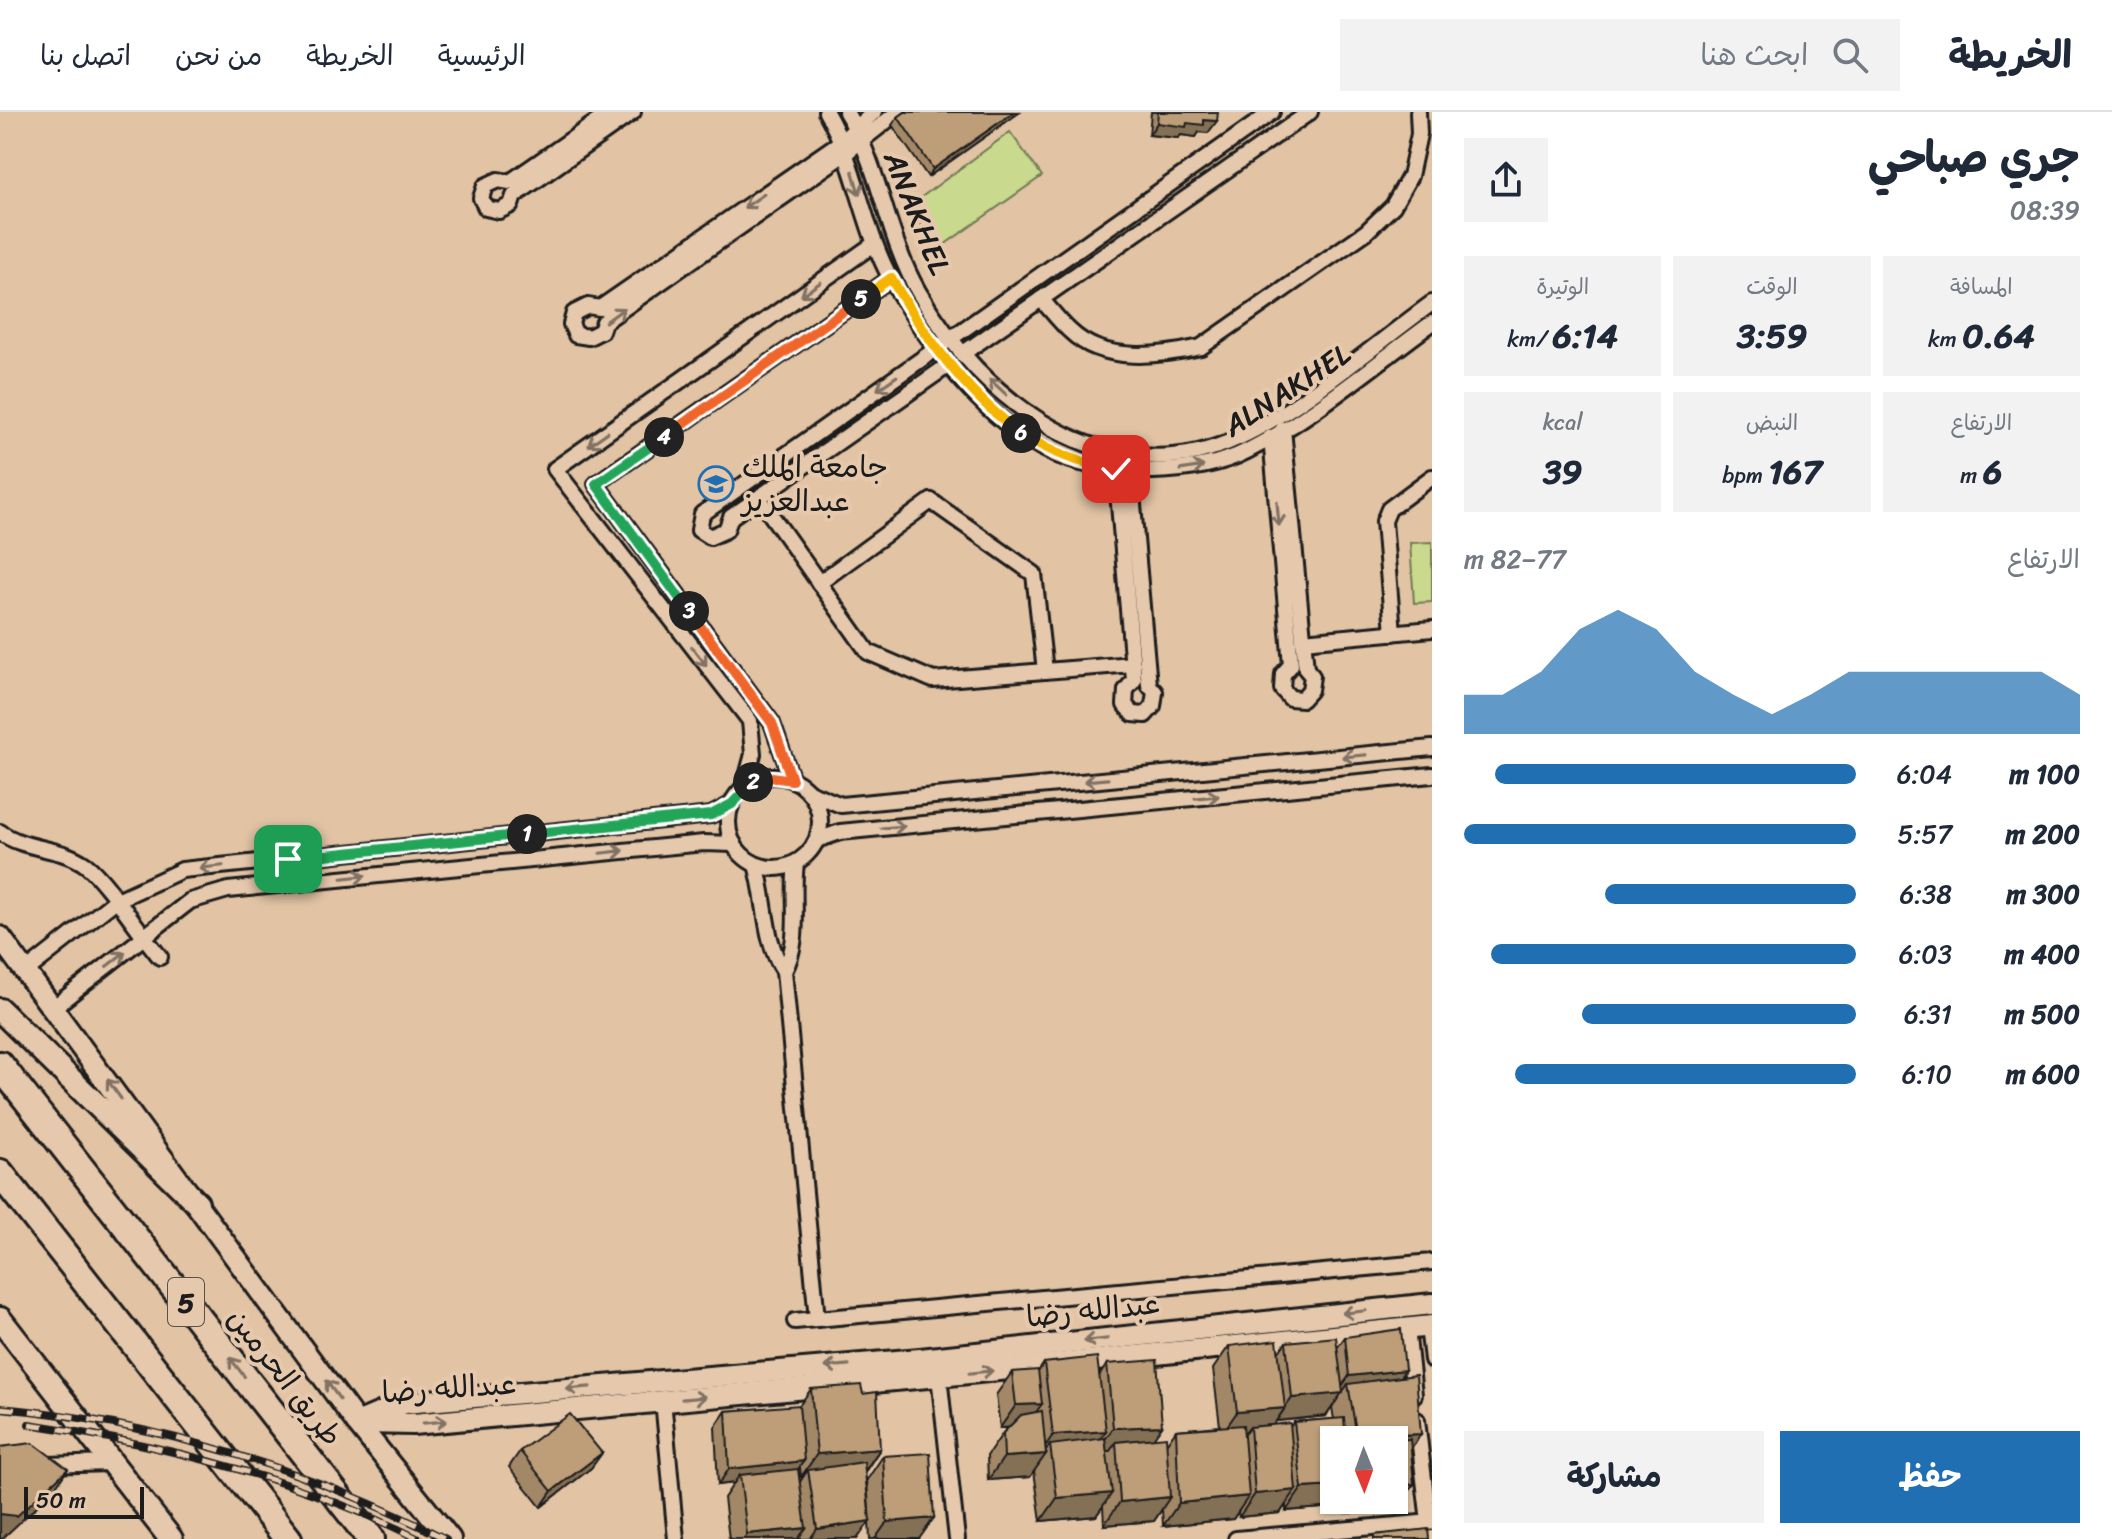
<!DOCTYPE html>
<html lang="ar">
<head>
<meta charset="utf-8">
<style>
  body { margin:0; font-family:Sriracha,"Playpen Sans Arabic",sans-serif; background:#f2f2f3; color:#1f2937; direction:rtl; height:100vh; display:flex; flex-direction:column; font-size:30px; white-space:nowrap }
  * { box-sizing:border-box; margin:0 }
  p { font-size:26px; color:#747a83 }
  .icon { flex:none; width:44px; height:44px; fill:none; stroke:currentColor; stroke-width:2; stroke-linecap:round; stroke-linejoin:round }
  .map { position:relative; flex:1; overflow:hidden; direction:ltr }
  .side { display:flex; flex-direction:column; background:#fff; width:680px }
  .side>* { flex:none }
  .needle { width:52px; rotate:179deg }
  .controls { position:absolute; left:1320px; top:1314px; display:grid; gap:16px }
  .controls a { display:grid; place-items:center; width:88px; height:88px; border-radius:0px; background:#fff; box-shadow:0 2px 6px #0004; font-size:40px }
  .scale { position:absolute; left:24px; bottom:20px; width:120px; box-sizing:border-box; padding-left:8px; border:4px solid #1c1c1c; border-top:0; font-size:22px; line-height:28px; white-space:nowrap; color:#1c1c1c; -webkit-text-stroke:6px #e6c9ad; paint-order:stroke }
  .pin { position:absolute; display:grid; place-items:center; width:68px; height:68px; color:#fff; margin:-34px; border-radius:16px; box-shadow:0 4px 12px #0006 }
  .km { position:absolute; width:40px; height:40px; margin:-20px; border-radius:50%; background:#222; color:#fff; font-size:22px; line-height:40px; text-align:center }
  .round { display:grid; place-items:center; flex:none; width:84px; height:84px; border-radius:0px; background:#f2f2f3 }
  .summary { display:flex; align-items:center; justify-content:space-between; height:136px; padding:0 32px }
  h1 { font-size:44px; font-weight:700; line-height:60px }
  .metrics { display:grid; grid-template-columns:repeat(3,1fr); gap:12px; height:136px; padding:8px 32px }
  .metrics div { display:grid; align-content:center; border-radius:0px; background:#f2f2f3; text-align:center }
  .metrics b { font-size:34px; font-weight:700 }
  .metrics small { font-size:22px; font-weight:400 }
  .metrics p { font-size:22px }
  .chart { height:224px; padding:16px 32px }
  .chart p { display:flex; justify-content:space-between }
  .chart svg { width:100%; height:144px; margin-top:8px; fill:#1f6fb2; opacity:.7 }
  .action { display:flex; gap:16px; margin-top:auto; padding:16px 32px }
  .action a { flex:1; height:92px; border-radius:0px; background:#1f6fb2; color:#fff; font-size:32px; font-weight:700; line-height:92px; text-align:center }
  .action a+a { background:#f2f2f3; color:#1f2937 }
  ul { padding:0 32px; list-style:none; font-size:26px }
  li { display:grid; grid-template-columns:128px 96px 1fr; align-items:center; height:60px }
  li i { height:20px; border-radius:10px; background:#1f6fb2 }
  header { display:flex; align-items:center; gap:48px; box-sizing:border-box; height:112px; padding:0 40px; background:#fff; border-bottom:2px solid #e0e1e3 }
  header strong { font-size:38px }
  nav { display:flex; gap:44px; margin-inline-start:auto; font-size:28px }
  .search { width:560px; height:72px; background:#f2f2f3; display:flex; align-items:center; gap:20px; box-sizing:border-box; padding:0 28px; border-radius:0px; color:#747a83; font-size:30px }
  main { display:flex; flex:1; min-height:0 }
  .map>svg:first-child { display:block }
</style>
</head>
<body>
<header>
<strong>الخريطة</strong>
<div class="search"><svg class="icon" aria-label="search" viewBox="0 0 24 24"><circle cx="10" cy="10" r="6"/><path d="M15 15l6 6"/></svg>ابحث هنا</div>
<nav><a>الرئيسية</a><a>الخريطة</a><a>من نحن</a><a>اتصل بنا</a></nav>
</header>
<main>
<section class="side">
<div class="summary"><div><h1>جري صباحي</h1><p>08:39</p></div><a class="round"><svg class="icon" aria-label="share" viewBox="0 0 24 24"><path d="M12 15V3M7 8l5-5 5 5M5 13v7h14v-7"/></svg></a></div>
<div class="metrics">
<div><p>المسافة</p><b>0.64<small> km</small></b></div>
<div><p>الوقت</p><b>3:59</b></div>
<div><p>الوتيرة</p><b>6:14<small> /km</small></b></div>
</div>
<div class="metrics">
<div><p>الارتفاع</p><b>6<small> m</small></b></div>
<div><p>النبض</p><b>167<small> bpm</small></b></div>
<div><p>kcal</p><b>39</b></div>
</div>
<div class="chart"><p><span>الارتفاع</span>77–82 m</p>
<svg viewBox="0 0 160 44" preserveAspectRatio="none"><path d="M0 44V32L10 32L20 25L30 12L40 6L50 12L60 25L70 32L80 38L90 32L100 25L110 25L120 25L130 25L140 25L150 25L160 32V44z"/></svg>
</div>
<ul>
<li><b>100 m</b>6:04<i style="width:92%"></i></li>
<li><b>200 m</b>5:57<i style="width:100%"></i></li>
<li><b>300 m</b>6:38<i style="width:64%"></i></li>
<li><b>400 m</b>6:03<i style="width:93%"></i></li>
<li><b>500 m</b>6:31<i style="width:70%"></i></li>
<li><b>600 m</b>6:10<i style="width:87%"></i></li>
</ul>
<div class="action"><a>حفظ</a><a>مشاركة</a></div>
</section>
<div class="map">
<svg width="1432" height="1427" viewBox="0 0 1432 1427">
  <rect width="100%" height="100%" fill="#e2c4a5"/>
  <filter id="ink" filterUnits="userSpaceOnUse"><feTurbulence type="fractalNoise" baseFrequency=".0125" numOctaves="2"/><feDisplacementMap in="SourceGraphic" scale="16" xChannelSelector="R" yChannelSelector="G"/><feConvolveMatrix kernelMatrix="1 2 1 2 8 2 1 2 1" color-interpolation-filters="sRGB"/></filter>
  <g filter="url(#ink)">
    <g fill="#c9d98e" stroke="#727a55" stroke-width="2">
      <polygon points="1010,20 1042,64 938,137 908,95"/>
      <polygon points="1432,430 1432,490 1414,491 1410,431"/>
    </g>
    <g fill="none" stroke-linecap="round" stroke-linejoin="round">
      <defs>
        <g id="street">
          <polyline points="611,0 510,70 498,68 485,74 481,86 486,96 499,99 511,93 514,84 633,0"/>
          <path d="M826,0C857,53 862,115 892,169C928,232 981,304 1046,338C1078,355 1118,359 1153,359C1185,358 1218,354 1247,339C1313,306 1372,254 1432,211"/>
          <path d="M846,0C880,54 886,123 918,179C981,288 1108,387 1238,326C1301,297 1374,233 1432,191"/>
          <polyline points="874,0 842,29 600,196 588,194 574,201 571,212 576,223 589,225 601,219 604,210 847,40 898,0"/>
          <path d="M1041,187C1051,198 1060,210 1070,219C1104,252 1160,244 1201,235L1366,120L1393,94L1410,64L1419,22L1418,0"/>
          <polyline points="962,242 1310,0"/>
          <polyline points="950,252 731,405 726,418 710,425 699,418 702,402 1272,0"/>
          <polyline points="1271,325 1291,553 1283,562 1282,577 1290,586 1302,587 1310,578 1312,564 1306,557 1283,317"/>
          <polyline points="1116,357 1134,568 1126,578 1125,593 1133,602 1145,603 1153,594 1155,580 1149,573 1130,359"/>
          <polyline points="759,386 868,540 933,568 1133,552"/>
          <polyline points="819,471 931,389 1034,462 1045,559"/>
          <polyline points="1393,521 1384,409 1389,397 1432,365"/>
          <polyline points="1303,529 1432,517"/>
          <circle cx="774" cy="710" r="46"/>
          <polyline points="792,668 772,611 596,372 891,166"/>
          <polyline points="744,676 753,642 750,609 555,357 874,132"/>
          <polyline points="809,680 841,693 1432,636"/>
          <path d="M0,720C26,739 60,734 86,753C107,769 141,823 160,845"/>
          <polyline points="817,728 840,720 1432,663"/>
          <path d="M756,753C767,788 763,828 784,859C802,827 791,787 796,751"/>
          <polyline points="26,859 115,789 182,758 711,703 732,692"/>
          <polyline points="784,859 817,1207"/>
          <polyline points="54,895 190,789 228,778 704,731 734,732"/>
          <polyline points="795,1209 1432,1150"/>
          <polyline points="1428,1214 1432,1248"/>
          <polyline points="1407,1216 1414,1283"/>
          <polyline points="939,1264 957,1427"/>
          <polyline points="663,1288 676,1427"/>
          <polyline points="1417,1308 1429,1410"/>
          <polyline points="47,1353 110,1351"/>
          <polyline points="1432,1426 1432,1427"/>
          <polyline points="1236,1427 1432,1410"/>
        </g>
        <g id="secondary">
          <polyline points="0,825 357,1311 450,1427"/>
          <polyline points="357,1311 404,1291 920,1247 1432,1192"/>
          <polyline points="365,1311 413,1312 939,1264 1432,1214"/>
        </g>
        <g id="primary">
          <polyline points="0,898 197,1091"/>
          <polyline points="0,1207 171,1427"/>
        </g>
        <g id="highway">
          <polyline points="0,953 371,1427"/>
          <polyline points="0,1061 288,1427"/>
        </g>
      </defs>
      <use href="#street" stroke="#1c1c1c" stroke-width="20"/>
      <use href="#secondary" stroke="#1c1c1c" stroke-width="26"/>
      <use href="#primary" stroke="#1c1c1c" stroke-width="28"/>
      <use href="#highway" stroke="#1c1c1c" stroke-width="32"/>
      <use href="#street" stroke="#e6c9ad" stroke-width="14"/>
      <use href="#secondary" stroke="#e6c9ad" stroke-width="20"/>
      <use href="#primary" stroke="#e6c9ad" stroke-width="22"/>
      <use href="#highway" stroke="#e6c9ad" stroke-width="26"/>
      <defs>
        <g id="rail">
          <path d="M0,1296C153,1309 309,1358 446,1427"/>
          <path d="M29,1312C162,1332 298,1367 419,1427"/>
        </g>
      </defs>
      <use href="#rail" stroke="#1c1c1c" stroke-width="8"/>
      <use href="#rail" stroke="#e6c9ad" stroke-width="5" stroke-dasharray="15" stroke-linecap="butt"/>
    </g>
    <g fill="#a38868" stroke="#1c1c1c" stroke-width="2" fill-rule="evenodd">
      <polygon points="905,0 1020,0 928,65 892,13 898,5"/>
      <polygon points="1151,0 1218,0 1208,21 1199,20 1196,25 1181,23 1178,26 1149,23"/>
      <path d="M1345,1225L1400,1265L1421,1322L1411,1336L1398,1396L1347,1401L1346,1388H1394V1328H1334V1395L1286,1399V1393L1280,1401L1239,1405L1238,1400L1233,1407L1163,1414L1162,1397L1154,1409L1104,1413L1103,1394L1096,1404L1041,1409L1034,1359L1030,1365L988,1368L987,1344L1003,1321L1008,1316H1000L996,1283L1012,1260H1038L1044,1251L1099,1264L1107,1252L1153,1327L1167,1331L1176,1318L1220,1314L1213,1257L1229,1234L1278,1241L1286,1230L1337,1236ZM1332,1296L1334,1307L1294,1310L1290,1315L1273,1313L1276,1309L1326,1304Z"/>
      <path d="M811,1277L863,1282L880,1337L865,1360L869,1398L867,1368L883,1344L919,1427H870L869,1410L857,1427H729L724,1386L734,1371L718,1373L715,1315L726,1299L799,1294ZM800,1355L801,1365H803L800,1370L798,1358Z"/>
      <polygon points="520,1339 602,1341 591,1356 541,1395 509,1355"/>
    </g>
    <g fill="#846f55" stroke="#1c1c1c" stroke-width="2">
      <polygon points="1014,0 1020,0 928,65 933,57"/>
      <polygon points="1204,8 1217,9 1208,21 1199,20 1196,25 1181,23 1178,26 1149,23 1157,11 1187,11"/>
      <polygon points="1405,1258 1389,1281 1348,1272 1326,1304 1276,1309 1292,1286 1337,1281 1349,1264"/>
      <polygon points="1042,1292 1025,1315 1000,1316 1016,1293"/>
      <polygon points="1285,1296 1269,1319 1250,1315 1245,1321 1221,1323 1237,1300"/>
      <polygon points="1162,1314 1146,1337 1116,1330 1110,1339 1097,1339 1113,1316"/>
      <polygon points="1106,1319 1089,1342 1050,1333 1043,1342 1046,1342 1030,1365 988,1368 1004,1345 1039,1343 1053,1323"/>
      <polygon points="1421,1322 1405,1345 1394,1328 1355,1328 1357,1325"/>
      <polygon points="880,1337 864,1360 808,1358 803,1365 801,1365 817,1342"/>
      <polygon points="602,1341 591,1356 541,1395 552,1379"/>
      <polygon points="804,1349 793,1364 740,1363 734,1371 718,1373 729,1357"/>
      <polygon points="68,1357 52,1380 2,1427 0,1427 0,1402"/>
      <polygon points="1414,1372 1398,1396 1347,1401 1356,1388 1394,1388 1394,1374"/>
      <polygon points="1334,1374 1334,1388 1339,1388 1334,1395 1286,1399 1302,1376"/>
      <polygon points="1296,1378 1280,1401 1239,1405 1255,1382"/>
      <polygon points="1112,1381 1096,1404 1041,1409 1057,1386"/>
      <polygon points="1249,1384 1233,1407 1163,1414 1179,1391"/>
      <polygon points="1170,1385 1154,1409 1104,1413 1120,1390"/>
      <polygon points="934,1406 919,1427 875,1427 887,1410"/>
      <polygon points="870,1409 857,1427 810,1427 817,1417"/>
      <polygon points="806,1416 798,1427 744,1427 747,1422"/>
    </g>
    <g fill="#bd9e79" stroke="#1c1c1c" stroke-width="2">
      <polygon points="905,0 1014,0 933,57 898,5"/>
      <polygon points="1158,0 1218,0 1217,9 1204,8 1204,13 1187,11 1186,15 1157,11"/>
      <polygon points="1401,1217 1405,1258 1349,1264 1345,1225"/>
      <polygon points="1336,1225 1343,1281 1292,1286 1286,1230"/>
      <polygon points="1277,1228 1285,1296 1237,1300 1229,1234"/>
      <polygon points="1097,1245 1106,1319 1053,1323 1044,1251"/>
      <polygon points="1157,1248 1162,1314 1113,1316 1107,1252"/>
      <polygon points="1038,1258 1042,1292 1016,1293 1012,1260"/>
      <polygon points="1416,1263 1421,1322 1357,1325 1348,1272"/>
      <polygon points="861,1273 863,1282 877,1280 880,1337 817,1342 811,1277"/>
      <polygon points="799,1293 804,1349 729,1357 726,1299"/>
      <polygon points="1042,1299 1046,1342 1004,1345 1003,1321 1021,1303"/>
      <polygon points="570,1302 602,1341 552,1379 520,1339"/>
      <polygon points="1344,1306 1346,1328 1334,1328 1334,1374 1302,1376 1294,1310"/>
      <polygon points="1290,1311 1296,1378 1255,1382 1250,1315"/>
      <polygon points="1243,1313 1249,1384 1179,1391 1176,1318"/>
      <polygon points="1166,1325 1170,1385 1120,1390 1116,1330"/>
      <polygon points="1105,1326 1112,1381 1057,1386 1050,1333"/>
      <polygon points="1410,1327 1414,1372 1394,1374 1394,1328"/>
      <polygon points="33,1331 68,1357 17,1404 0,1402 0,1335"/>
      <polygon points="930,1341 934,1406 887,1410 883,1344"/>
      <polygon points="864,1350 870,1409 817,1417 808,1358"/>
      <polygon points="798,1357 806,1416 747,1422 740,1363"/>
      <polygon points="1428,1417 1429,1427 1374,1427 1374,1423"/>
    </g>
    <defs><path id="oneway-shaft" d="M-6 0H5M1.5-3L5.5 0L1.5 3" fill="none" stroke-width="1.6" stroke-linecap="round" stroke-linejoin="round" transform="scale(2)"/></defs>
    <g stroke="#817264">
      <use href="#oneway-shaft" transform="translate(856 71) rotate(74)"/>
      <use href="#oneway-shaft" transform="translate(754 89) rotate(145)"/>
      <use href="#oneway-shaft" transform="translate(811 177) rotate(145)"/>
      <use href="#oneway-shaft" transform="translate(615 203) rotate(-36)"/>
      <use href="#oneway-shaft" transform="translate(887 271) rotate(145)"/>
      <use href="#oneway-shaft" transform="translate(998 275) rotate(-137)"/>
      <use href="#oneway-shaft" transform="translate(598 327) rotate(145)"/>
      <use href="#oneway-shaft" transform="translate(1192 356) rotate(-9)"/>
      <use href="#oneway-shaft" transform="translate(1278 402) rotate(85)"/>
      <use href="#oneway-shaft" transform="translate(699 544) rotate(52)"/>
      <use href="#oneway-shaft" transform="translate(1354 644) rotate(175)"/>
      <use href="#oneway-shaft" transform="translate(1096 668) rotate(175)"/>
      <use href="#oneway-shaft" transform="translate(1207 685) rotate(-5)"/>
      <use href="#oneway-shaft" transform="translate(893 715) rotate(-5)"/>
      <use href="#oneway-shaft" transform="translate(612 740) rotate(-6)"/>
      <use href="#oneway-shaft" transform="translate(211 755) rotate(174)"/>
      <use href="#oneway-shaft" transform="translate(354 765) rotate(-6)"/>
      <use href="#oneway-shaft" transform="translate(116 847) rotate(-38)"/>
      <use href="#oneway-shaft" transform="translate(114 977) rotate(-126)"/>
      <use href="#oneway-shaft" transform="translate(1354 1200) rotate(174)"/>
      <use href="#oneway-shaft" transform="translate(1096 1228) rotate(174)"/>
      <use href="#oneway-shaft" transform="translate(837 1254) rotate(175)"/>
      <use href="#oneway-shaft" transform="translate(237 1255) rotate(-128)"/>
      <use href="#oneway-shaft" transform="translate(981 1260) rotate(-6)"/>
      <use href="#oneway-shaft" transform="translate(578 1276) rotate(175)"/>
      <use href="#oneway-shaft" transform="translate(333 1278) rotate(-126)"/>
      <use href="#oneway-shaft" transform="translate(694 1286) rotate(-5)"/>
      <use href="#oneway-shaft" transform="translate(435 1310) rotate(-5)"/>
    </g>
  </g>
  <g fill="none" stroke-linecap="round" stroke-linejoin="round" filter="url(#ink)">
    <defs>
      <polyline id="split-1" points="288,747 527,722"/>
      <polyline id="split-2" points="527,722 711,703 732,692 753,670"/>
      <polyline id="split-3" points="689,499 772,611 792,668 772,665 753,670"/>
      <polyline id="split-4" points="664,325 596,372 689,499"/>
      <polyline id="split-5" points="664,325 861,187"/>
      <path id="split-6" d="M861,187L891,166C924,223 966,283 1021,321"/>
      <path id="split-7" d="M1021,321C1051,341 1080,352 1116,357"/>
    </defs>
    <use href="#split-1" stroke="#fff" stroke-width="16"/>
    <use href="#split-2" stroke="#fff" stroke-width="16"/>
    <use href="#split-3" stroke="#fff" stroke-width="16"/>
    <use href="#split-4" stroke="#fff" stroke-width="16"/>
    <use href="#split-5" stroke="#fff" stroke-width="16"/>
    <use href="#split-6" stroke="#fff" stroke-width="16"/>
    <use href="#split-7" stroke="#fff" stroke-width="16"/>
    <use href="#split-1" stroke="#22a559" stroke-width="10"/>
    <use href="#split-2" stroke="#22a559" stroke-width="10"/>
    <use href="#split-3" stroke="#f0652b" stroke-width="10"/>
    <use href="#split-4" stroke="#22a559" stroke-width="10"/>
    <use href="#split-5" stroke="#f0652b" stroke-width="10"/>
    <use href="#split-6" stroke="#f5b400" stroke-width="10"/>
    <use href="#split-7" stroke="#f5b400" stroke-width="10"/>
  </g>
  <defs>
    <symbol id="university-ring" viewBox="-11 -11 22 22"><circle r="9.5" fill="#e6c9ad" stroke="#1f6fb2" stroke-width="1.5"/><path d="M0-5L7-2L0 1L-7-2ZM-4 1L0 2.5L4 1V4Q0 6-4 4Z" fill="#1f6fb2"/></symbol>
  </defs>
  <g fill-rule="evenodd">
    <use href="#university-ring" x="696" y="352" width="40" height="40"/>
  </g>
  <g text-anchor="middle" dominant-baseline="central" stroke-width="8" stroke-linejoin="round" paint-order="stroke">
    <rect fill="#e6c9ad" stroke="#595048" stroke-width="2" x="168" y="1166" width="36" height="48" rx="6"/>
    <g font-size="28" font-weight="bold" fill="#1c1c1c">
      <text x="186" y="1190">5</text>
    </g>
    <g font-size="30" fill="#1c1c1c" stroke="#e6c9ad">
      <text transform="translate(917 101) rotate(68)">ANAKHEL</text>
      <text transform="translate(1287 278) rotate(-33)">ALNAKHEL</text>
      <text transform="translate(1093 1198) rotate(-6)">عبدالله رضا</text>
      <text transform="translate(285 1265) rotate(52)">طريق الحرمين</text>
      <text transform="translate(449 1276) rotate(-4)">عبدالله رضا</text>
    </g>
    <g font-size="30" fill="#1c1c1c" stroke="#e6c9ad" text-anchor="start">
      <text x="742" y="355">جامعة الملك<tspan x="742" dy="34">عبدالعزيز</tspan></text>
    </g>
  </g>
</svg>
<div class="controls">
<a><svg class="needle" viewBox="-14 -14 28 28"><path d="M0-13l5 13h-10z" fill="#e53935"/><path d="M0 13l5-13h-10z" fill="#747a83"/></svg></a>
</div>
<div class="scale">50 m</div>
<div class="pin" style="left:288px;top:747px;background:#1e9e55"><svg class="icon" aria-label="arrive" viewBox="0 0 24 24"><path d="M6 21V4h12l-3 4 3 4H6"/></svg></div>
<div class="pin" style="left:1116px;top:357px;background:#d93025"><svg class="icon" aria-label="check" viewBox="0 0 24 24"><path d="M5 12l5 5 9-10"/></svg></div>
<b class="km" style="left:527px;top:722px">1</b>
<b class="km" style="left:753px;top:670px">2</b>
<b class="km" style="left:689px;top:499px">3</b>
<b class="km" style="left:664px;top:325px">4</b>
<b class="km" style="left:861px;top:187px">5</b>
<b class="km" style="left:1021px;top:321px">6</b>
</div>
</main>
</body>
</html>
